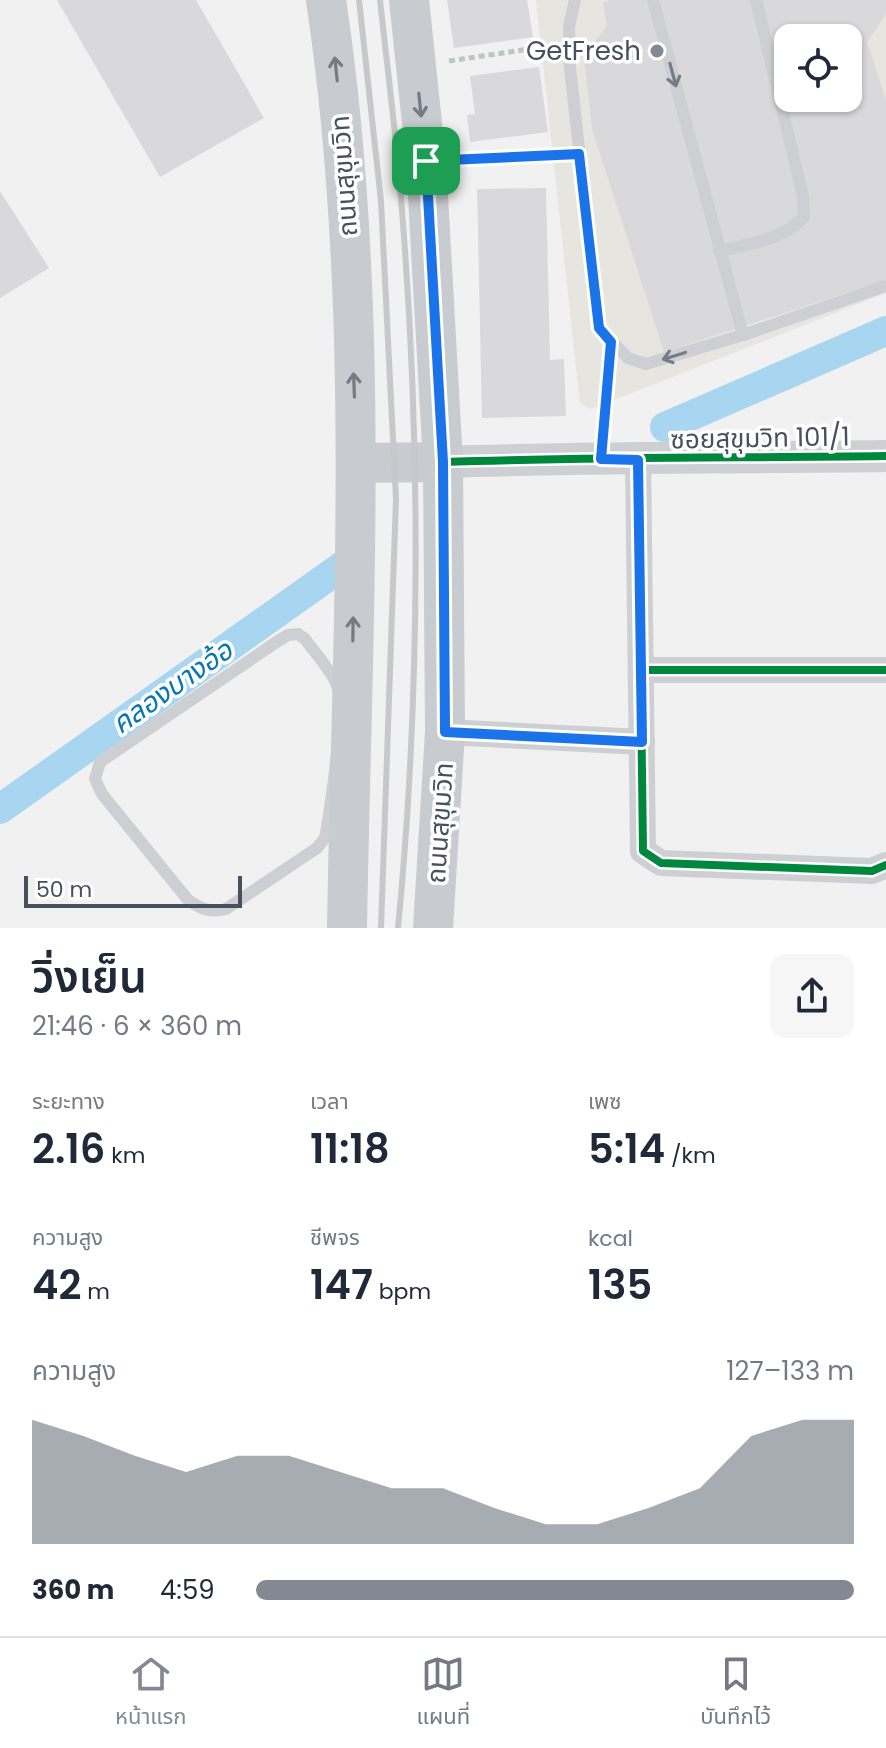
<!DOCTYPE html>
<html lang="th">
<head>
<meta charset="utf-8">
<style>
  body { margin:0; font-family:Poppins,"Noto Sans Thai",sans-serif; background:#f6f6f7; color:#1f2937; height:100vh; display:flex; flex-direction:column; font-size:30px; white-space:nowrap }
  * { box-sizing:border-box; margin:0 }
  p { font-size:26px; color:#747a83 }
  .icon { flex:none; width:44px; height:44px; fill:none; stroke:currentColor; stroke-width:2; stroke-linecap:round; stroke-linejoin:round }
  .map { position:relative; height:928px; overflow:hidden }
  .sheet { display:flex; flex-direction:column; background:#fff; flex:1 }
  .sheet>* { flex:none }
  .controls { position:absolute; left:774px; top:24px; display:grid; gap:16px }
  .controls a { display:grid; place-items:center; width:88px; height:88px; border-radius:16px; background:#fff; box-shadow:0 2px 6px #0004; font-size:40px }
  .scale { position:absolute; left:24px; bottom:20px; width:218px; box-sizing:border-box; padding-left:8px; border:4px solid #47505f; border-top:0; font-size:22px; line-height:28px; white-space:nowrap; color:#47505f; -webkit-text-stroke:6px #fff; paint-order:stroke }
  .pin { position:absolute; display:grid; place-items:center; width:68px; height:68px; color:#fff; margin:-34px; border-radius:16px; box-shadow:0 4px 12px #0006 }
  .round { display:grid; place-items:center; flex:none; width:84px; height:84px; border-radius:16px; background:#f6f6f7 }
  .summary { display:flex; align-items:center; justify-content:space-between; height:136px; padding:0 32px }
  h1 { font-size:44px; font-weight:600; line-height:60px }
  .metrics { display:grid; grid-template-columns:repeat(3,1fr); gap:12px; height:136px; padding:8px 32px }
  .metrics div { display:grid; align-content:center }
  .metrics b { font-size:40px; font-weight:600 }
  .metrics small { font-size:22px; font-weight:400 }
  .metrics p { font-size:22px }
  .chart { height:224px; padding:16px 32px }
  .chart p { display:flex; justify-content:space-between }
  .chart svg { width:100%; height:144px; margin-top:8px; fill:#838892; opacity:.7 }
  ul { padding:0 32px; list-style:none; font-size:26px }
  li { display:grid; grid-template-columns:128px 96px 1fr; align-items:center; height:60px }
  li i { height:20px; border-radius:10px; background:#838892 }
  .menu { display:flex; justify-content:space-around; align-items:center; height:112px; border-top:2px solid #e0e1e3; background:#fff; font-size:22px; color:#747a83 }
  .menu a { display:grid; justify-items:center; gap:4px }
  .menu .selected { color:#838892 }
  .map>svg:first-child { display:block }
</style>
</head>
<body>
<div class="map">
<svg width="886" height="928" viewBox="0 0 886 928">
  <rect width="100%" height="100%" fill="#f2f1f1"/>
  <path fill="#e6e5df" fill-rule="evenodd" d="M536,0H886V293L591,409L580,404ZM788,38H848V98H788Z"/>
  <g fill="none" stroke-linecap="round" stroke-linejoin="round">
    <g stroke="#a8d6f0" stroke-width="30">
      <polyline points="665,427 886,331"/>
      <polyline points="0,809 344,565"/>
    </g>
  </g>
  <g fill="#d9d9db" fill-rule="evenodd">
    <polygon points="57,0 196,0 264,118 160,177"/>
    <polygon points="447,0 527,0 533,37 454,48"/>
    <path d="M610,0H886V14L867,42L886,100V280L664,352L592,129L584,56L607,26L603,3ZM788,38H848V98H788Z"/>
    <polygon points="539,67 548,132 470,142 467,115 475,114 470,76"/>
    <polygon points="546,188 550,360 564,359 566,416 482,418 477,189"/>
    <polygon points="0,191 49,268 0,298"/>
  </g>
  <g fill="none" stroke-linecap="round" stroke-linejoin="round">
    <polyline stroke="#b9c6c4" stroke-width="5" stroke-dasharray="6 4" stroke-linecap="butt" points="449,61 550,46"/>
    <g stroke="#cdcfd2" stroke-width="12">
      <polyline points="575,0 569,27 570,68 599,328 628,358 646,364 743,335 886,286"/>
      <polyline points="653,0 743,335"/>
      <polyline points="430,161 579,154"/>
      <path d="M719,251C749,244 782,240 804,217L803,196L756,0"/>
      <polyline points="601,459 611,342"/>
      <path d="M298,634L305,639C315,653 330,669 337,685C346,706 330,811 325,838L317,848L226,909C210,913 201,909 188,900L102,794L95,779L100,762L278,641L288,635Z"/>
    </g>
    <g stroke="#cdcfd2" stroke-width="26">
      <polyline points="638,460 643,851 661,863 872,871 886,865"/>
      <polyline points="641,670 886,670"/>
      <polyline points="445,732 642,742"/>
    </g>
    <path stroke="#cdcfd2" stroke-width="32" d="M443,462C591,457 738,458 886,456"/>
    <g stroke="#c8cbcf" stroke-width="40">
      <path d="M326,0C372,306 352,619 347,928"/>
      <polyline points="409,0 426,161 443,462 445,732 433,928"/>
      <polyline points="357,463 443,462"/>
    </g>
    <g stroke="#c7c8cb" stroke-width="6">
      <polyline points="359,0 381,201 396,499 381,928"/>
      <path d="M380,0C387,66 396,133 401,199C421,437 421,691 398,928"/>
    </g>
    <defs>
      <g id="cycleway">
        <polyline points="638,460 643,851 661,863 872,871 886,865"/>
        <path d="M443,462C591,457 738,458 886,456"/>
        <polyline points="641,670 886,670"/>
      </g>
    </defs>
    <use href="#cycleway" stroke="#fff" stroke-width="13"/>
    <use href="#cycleway" stroke="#00873e" stroke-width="8"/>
  </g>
  <defs><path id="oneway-shaft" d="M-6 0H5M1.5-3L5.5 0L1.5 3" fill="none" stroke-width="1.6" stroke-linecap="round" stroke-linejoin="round" transform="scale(2)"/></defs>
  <g stroke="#747b86">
    <use href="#oneway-shaft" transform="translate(336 69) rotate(-96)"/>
    <use href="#oneway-shaft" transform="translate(420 105) rotate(84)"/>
    <use href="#oneway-shaft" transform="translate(354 385) rotate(-92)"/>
    <use href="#oneway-shaft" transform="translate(353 629) rotate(-89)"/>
  </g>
  <g stroke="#767c87">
    <use href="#oneway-shaft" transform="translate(673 75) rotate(75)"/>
    <use href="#oneway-shaft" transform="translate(674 356) rotate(163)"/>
  </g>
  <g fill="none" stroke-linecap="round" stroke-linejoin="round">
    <defs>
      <polygon id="route" points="579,154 599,328 611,342 601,459 638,460 642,742 445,732 443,462 426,161"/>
    </defs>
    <use href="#route" stroke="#fff" stroke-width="16"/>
    <use href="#route" stroke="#1a73e8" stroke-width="10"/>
  </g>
  <circle fill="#838892" stroke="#fff" stroke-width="3" cx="657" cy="51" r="8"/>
  <g text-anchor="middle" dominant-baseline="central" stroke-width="7" stroke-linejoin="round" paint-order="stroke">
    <g font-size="26" fill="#47505f" stroke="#fff" text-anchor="end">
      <text x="641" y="51">GetFresh</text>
    </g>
    <g font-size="26" fill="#47505f" stroke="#fff">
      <text transform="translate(344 176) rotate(-94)">ถนนสุขุมวิท</text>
      <text transform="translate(760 438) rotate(-1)">ซอยสุขุมวิท 101/1</text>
      <text transform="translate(440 823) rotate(-86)">ถนนสุขุมวิท</text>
    </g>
    <g font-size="28" font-style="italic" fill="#0675b3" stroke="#fff">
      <text transform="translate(172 687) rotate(-35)">คลองบางอ้อ</text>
    </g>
  </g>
</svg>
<div class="controls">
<a><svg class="icon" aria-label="locate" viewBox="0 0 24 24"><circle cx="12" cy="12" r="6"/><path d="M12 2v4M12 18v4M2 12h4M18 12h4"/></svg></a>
</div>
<div class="scale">50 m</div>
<div class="pin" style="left:426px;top:161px;background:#1e9e55"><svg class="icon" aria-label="arrive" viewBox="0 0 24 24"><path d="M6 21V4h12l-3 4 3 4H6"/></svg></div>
</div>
<section class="sheet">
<div class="summary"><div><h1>วิ่งเย็น</h1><p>21:46 · 6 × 360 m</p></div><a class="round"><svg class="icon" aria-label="share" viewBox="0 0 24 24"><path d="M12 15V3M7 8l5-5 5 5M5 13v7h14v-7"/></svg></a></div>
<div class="metrics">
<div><p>ระยะทาง</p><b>2.16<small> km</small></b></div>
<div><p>เวลา</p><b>11:18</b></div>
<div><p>เพซ</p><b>5:14<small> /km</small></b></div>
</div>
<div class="metrics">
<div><p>ความสูง</p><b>42<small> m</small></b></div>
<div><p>ชีพจร</p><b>147<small> bpm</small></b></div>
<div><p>kcal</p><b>135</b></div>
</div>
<div class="chart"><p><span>ความสูง</span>127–133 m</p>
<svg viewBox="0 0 160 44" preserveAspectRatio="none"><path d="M0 44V6L10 11L20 17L30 22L40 17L50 17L60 22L70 27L80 27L90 33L100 38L110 38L120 33L130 27L140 11L150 6L160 6V44z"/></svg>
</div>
<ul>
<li><b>360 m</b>4:59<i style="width:100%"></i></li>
</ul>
</section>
<nav class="menu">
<a class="selected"><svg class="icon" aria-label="home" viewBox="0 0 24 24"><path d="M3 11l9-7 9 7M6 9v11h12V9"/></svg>หน้าแรก</a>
<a><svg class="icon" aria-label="map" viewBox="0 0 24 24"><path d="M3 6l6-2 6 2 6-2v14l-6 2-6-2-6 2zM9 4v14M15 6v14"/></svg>แผนที่</a>
<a><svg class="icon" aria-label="saved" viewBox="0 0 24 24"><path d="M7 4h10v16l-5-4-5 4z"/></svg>บันทึกไว้</a>
</nav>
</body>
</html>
